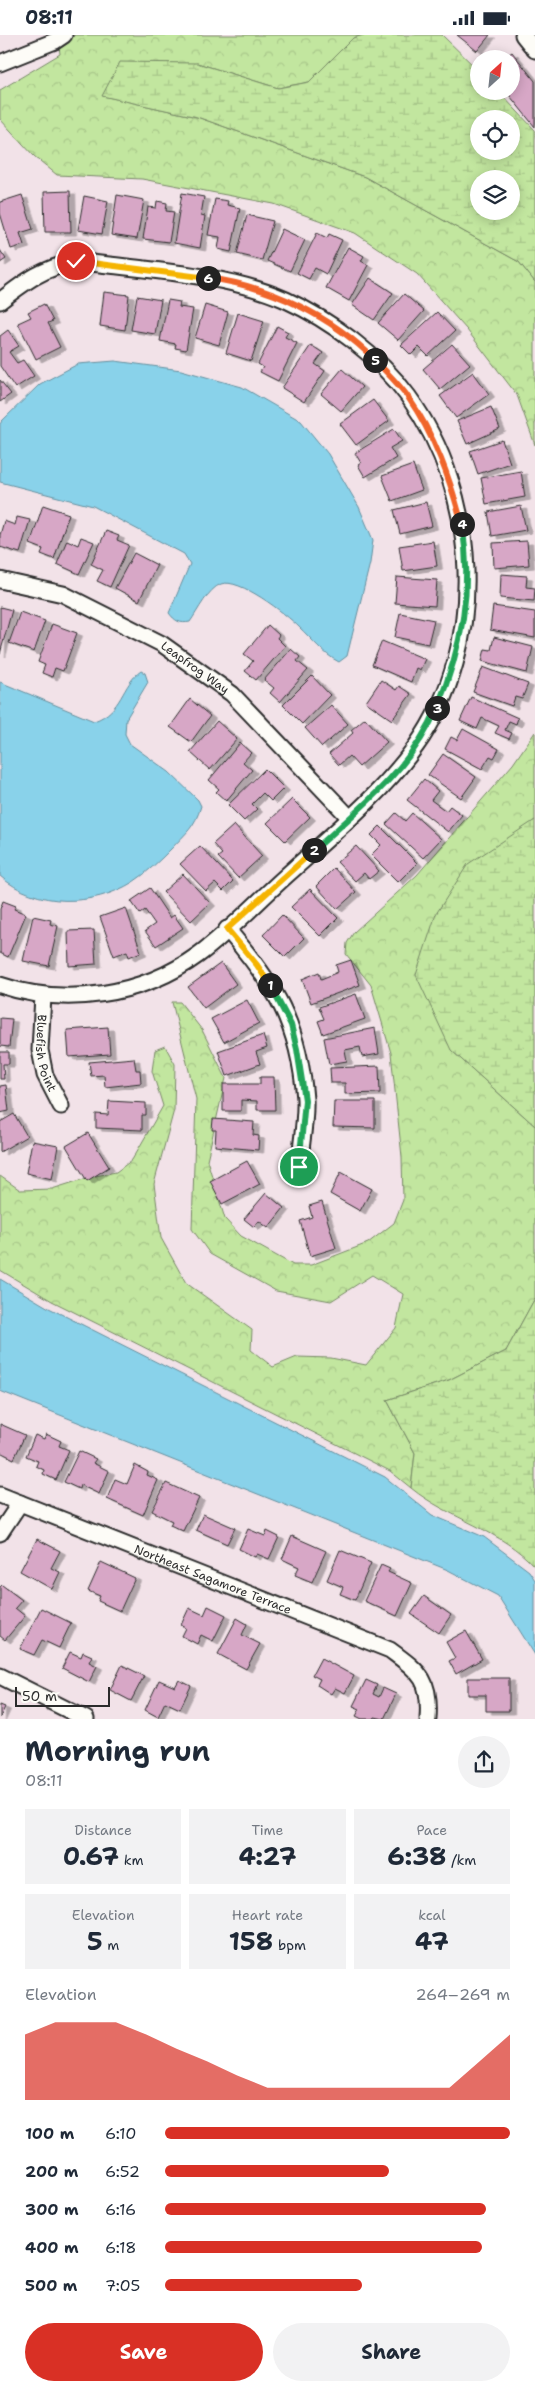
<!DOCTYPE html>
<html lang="en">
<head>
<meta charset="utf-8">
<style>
  body { margin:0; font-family:"Shantell Sans",sans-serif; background:#f2f2f3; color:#1f2937; height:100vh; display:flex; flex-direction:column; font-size:19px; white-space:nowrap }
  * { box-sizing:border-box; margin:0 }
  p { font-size:16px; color:#747a83 }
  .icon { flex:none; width:28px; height:28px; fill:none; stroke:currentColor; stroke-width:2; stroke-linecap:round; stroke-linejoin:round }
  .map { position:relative; height:1684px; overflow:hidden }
  .panel { display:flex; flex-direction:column; background:#fff; flex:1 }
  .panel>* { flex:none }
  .needle { width:32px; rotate:27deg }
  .fabs { position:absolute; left:470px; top:15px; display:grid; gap:10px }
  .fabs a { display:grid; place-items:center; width:50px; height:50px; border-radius:50%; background:#fff; box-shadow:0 2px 12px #0003; font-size:25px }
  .scale { position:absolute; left:15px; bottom:12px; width:95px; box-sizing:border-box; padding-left:5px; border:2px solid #2b2b2b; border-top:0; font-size:14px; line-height:18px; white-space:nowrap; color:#2b2b2b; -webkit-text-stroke:4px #fdfcf7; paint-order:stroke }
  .pin { position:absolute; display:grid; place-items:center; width:42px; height:42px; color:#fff; margin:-21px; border:2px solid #fff; border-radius:50%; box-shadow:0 1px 5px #0007 }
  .km { position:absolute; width:25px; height:25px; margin:-12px; border-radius:50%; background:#222; color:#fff; font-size:14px; line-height:25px; text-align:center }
  .round { display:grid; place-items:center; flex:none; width:52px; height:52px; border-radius:26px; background:#f2f2f3 }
  .head { display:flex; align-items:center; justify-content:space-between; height:85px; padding:0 25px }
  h1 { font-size:28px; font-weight:700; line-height:38px }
  .metrics { display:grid; grid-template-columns:repeat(3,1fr); gap:8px; height:85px; padding:5px 25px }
  .metrics div { display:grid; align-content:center; border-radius:0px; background:#f2f2f3; text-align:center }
  .metrics b { font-size:25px; font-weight:700 }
  .metrics small { font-size:14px; font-weight:400 }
  .metrics p { font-size:14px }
  .chart { height:140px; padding:10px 25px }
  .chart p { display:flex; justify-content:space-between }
  .chart svg { width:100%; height:90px; margin-top:5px; fill:#d93025; opacity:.7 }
  .button { display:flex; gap:10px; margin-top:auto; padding:10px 25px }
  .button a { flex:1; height:58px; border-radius:30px; background:#d93025; color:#fff; font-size:20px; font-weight:700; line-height:58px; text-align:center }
  .button a+a { background:#f2f2f3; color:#1f2937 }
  ul { padding:0 25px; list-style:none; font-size:16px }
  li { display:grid; grid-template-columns:80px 60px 1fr; align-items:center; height:38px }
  li i { height:12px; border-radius:6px; background:#d93025 }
  .status { display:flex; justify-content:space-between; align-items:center; height:35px; padding:0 25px; background:#fff; direction:ltr }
  .status svg { height:14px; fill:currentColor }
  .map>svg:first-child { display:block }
</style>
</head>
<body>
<div class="status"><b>08:11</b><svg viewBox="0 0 49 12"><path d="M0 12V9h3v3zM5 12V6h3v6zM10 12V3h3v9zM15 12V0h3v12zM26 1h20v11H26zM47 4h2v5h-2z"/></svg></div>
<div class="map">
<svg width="535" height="1684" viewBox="0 0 535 1684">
  <defs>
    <pattern id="forest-crowns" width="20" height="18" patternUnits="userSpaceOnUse" patternTransform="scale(1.25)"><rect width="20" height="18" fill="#c2e69f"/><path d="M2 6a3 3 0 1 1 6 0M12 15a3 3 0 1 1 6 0" fill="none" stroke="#a7c589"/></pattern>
    <pattern id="wetland-marsh" width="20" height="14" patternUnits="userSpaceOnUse" patternTransform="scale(1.25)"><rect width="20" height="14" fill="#c2e69f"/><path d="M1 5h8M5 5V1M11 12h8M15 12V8" fill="none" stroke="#a7c589"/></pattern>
    <filter id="shadow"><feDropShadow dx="5.5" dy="3" stdDeviation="0" flood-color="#0004"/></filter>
  </defs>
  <rect width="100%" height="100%" fill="#f2e2e8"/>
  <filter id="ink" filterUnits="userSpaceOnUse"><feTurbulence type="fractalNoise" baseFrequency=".02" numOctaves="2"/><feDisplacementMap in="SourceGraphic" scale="10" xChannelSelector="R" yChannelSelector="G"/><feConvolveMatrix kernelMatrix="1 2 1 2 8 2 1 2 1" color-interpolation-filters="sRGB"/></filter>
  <g filter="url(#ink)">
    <g fill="url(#forest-crowns)" stroke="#768865">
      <polygon points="75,0 364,0 353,3 309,47 278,53 197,28 103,61 197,82 365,142 519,227 535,247 535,410 517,360 467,295 417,239 355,198 274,169 142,144 57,140 34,121 0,84 0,55 60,19 59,11"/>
      <polygon points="535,697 535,785 517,799 451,1015 535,1091 535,1263 506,1316 449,1345 387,1365 415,1418 411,1453 390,1436 52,1266 0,1235 0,1141 20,1155 52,1154 90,1142 116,1137 132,1125 163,1071 152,1036 155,1015 165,1011 175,1029 174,1075 154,1149 161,1203 186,1248 252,1295 251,1315 273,1332 297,1322 331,1323 366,1330 396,1293 403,1259 372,1240 331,1266 276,1256 210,1219 192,1194 196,1064 172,967 180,967 202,995 226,1043 207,1125 225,1184 241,1201 293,1230 311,1230 368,1208 394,1188 403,1165 402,1122 391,1018 371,950 346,919 347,908 354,897 417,840 513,729"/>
    </g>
    <g fill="url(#wetland-marsh)" stroke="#768865" fill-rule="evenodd">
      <path d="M364,0H442L479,36V56H498L535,95V247L519,227L365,142L197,82L102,61L120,27L197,28L278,53L309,47L353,3ZM479,84H511V116H479ZM479,144H511V176H479Z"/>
      <polygon points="535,785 535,1091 451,1015 416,940 436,879 468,829"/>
      <path d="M535,1263V1532C502,1495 449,1484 411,1453L415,1418L387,1365L449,1345L506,1316Z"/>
    </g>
    <g fill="#89d2ea" stroke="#638f9e">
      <path d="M115,326L181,335L242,352L301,386L328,419L359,472L373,505L370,528L347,621L339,627C323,619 312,604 299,592C286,579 239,542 221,549C208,554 198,576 190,587C180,589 175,586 169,578L190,529L184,519L93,471L0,447V389L2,386L40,349L78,329Z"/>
      <path d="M141,636L145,638L148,647L126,684L125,699L130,709L169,737L198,765L201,771C195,792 186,798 171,814C159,826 147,838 133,847C93,872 36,873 0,841V647L94,686C123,676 121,650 141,636Z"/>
      <polygon points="0,1244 49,1273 385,1442 432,1480 484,1502 529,1536 535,1545 535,1620 498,1561 448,1535 0,1356"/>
    </g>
    <g fill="#d7a7c6" stroke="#2b2b2b" filter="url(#shadow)">
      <polygon points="457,0 490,0 477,16"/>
      <polygon points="512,17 535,46 535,92 506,56 511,56 511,24 503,24"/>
      <polygon points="70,156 71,197 45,197 44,157"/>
      <polygon points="182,158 204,162 201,180 205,181 200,213 174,208"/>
      <polygon points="22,160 33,194 20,198 24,210 11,214 0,178 0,167"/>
      <polygon points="117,160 144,165 137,204 111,200"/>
      <polygon points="84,161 108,166 102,199 78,195"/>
      <polygon points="215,164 228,166 227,170 240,173 231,217 218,214 220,202 208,200"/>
      <polygon points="157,166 167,168 166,176 174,177 169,207 143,204 148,172 156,173"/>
      <polygon points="247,180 273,186 262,225 237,219"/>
      <polygon points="282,194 305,205 290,236 267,226"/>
      <polygon points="317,198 327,203 329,199 342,205 326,239 315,233 309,244 297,238"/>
      <polygon points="348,212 364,221 361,226 368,230 349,266 326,253"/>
      <polygon points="0,215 6,224 0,228"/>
      <polygon points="370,243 393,258 374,285 352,270"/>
      <polygon points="104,257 129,260 125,295 100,291"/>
      <polygon points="404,259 424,276 398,305 378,288"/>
      <polygon points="137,261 161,265 155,299 131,295"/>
      <polygon points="168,265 180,267 179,272 193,274 186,315 175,313 176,309 160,306"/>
      <polygon points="44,269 53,286 48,288 60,312 36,324 18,288 31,282 28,277"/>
      <polygon points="205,270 228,277 219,310 195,303"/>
      <polygon points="437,277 455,296 428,321 419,312 411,320 401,310"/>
      <polygon points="238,278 264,286 251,326 226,318"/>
      <polygon points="277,291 288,297 285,302 297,308 278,346 260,337 263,332 258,329"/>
      <polygon points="8,295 19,311 9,317 17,328 23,325 34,341 15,353 0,331 0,301"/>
      <polygon points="452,309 470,329 440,354 423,334"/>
      <polygon points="311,310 323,318 315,329 325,336 304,367 282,353"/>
      <polygon points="342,334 362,352 341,376 321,359"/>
      <polygon points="473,337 489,359 456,383 440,361"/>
      <polygon points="0,345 11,359 0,367"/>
      <polygon points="373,365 389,386 356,410 340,389"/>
      <polygon points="491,372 500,394 467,409 457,386"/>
      <polygon points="394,394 402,406 390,413 396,423 365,442 358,430 361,428 355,418"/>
      <polygon points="502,405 510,428 478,439 470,416"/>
      <polygon points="413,430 422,455 392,466 382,441"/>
      <polygon points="521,436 525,462 486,469 481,443"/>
      <polygon points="426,467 432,491 400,499 394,475"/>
      <polygon points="43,470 69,479 54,524 41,519 43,514 30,509"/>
      <polygon points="521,471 526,495 492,501 488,477"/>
      <polygon points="17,482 30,485 20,518 0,512 0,500 4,486 15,490"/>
      <polygon points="106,496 119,501 117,505 129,510 110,552 97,546 103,535 91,529"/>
      <polygon points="81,502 94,507 79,539 57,529 67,505 78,510"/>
      <polygon points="433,506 437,531 403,536 399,511"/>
      <polygon points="527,506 529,530 494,533 493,508"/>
      <polygon points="134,518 157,530 139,566 115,553"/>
      <polygon points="501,539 527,541 526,552 535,553 534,566 500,563"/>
      <polygon points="397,542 437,545 435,571 395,568"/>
      <polygon points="493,571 535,577 535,603 490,595"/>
      <polygon points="0,572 12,575 0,619"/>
      <polygon points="20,577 45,586 34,617 9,608"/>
      <polygon points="400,578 434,585 428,609 395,602"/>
      <polygon points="52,589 77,598 63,636 55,633 52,642 42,638 45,630 38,627"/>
      <polygon points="268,590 279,600 277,603 285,611 256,645 245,636 253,626 244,619"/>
      <polygon points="494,602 533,612 527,638 482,626 485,614 491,615"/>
      <polygon points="382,606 425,624 420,635 416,633 411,647 372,630"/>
      <polygon points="291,614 300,622 297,626 308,635 280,667 270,658 274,653 264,645"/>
      <polygon points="483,632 528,649 522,664 515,662 512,671 473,657"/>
      <polygon points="312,641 330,660 302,689 283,670"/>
      <polygon points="381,645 396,655 399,651 411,659 392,685 366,667"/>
      <polygon points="471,662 518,683 516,689 509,686 505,695 512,698 509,704 495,698 499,691 482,683 477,694 460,686"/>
      <polygon points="190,664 210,681 191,707 170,692"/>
      <polygon points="331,670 348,689 322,712 305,693"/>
      <polygon points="365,683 387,707 359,732 349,721 339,730 329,719 353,698 351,695"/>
      <polygon points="217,686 237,704 210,735 190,717"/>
      <polygon points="463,694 499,714 494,723 490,721 482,734 445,714 451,702 457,705"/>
      <polygon points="240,708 251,718 243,727 252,735 226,766 216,757 219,754 209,745"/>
      <polygon points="443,719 476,742 461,763 428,740"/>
      <polygon points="265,734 284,753 271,766 263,758 252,769 257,774 244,786 228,770"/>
      <polygon points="424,744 438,756 431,765 446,776 450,771 462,780 448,797 407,765"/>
      <polygon points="292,764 310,782 285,806 267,788"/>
      <polygon points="396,778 405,786 412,778 441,804 423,823 386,789"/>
      <polygon points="234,790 262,821 238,843 218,822 222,819 213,809"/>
      <polygon points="380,791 417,828 398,847 371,820 381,810 371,800"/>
      <polygon points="200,811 233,846 223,856 215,848 206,856 180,829"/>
      <polygon points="356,811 379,836 369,844 364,838 355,846 337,827"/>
      <polygon points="334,833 356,857 337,874 316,851"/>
      <polygon points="183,839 210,868 191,886 163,857"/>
      <polygon points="150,853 170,883 174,880 183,893 156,911 145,896 155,889 145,875 140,879 131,866"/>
      <polygon points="310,854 338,883 320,901 291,872"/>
      <polygon points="3,866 16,871 14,874 26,879 8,922 0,918 0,874"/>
      <polygon points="126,873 141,917 129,922 127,916 114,921 100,882"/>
      <polygon points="282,880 304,903 285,922 263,900"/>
      <polygon points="33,881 51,885 50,889 58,891 49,931 23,926"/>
      <polygon points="94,895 96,929 69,931 68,896"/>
      <polygon points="351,925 360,950 311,968 302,944 319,937 321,944 338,937 336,930"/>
      <polygon points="221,928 236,949 204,973 188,952"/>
      <polygon points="356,959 365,984 323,999 318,986 324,984 319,972"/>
      <polygon points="247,965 259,988 224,1007 211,984"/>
      <polygon points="0,983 12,984 9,1012 0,1011"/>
      <polygon points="108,992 110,1019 69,1022 67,995"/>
      <polygon points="375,993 379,1019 362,1022 360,1012 345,1015 347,1026 329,1029 324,1003"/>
      <polygon points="263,1000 267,1013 256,1017 260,1029 227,1041 218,1016"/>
      <polygon points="0,1017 9,1017 9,1029 3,1029 4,1044 0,1044"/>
      <polygon points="134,1023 136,1035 140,1035 141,1048 105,1052 104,1040 91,1041 89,1027"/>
      <polygon points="379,1031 380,1058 345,1059 345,1048 331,1048 330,1033"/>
      <polygon points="260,1042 274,1042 275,1075 257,1075 257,1066 241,1065 241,1076 223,1076 223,1049 260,1049"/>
      <polygon points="6,1050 9,1076 0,1078 0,1051"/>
      <polygon points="109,1066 146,1068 146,1080 142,1080 142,1095 96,1093 96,1079 108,1080"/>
      <polygon points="334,1066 375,1066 375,1093 333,1092"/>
      <polygon points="14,1079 27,1101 0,1117 0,1087"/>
      <polygon points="213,1084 254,1087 253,1100 259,1101 258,1115 215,1111 216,1095 212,1095"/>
      <polygon points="88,1098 109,1132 87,1146 66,1111"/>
      <polygon points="32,1106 58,1111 52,1144 26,1138"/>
      <polygon points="247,1126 260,1149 222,1169 210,1146"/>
      <polygon points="341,1137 372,1154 360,1176 330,1159"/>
      <polygon points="266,1158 284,1173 268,1193 259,1186 254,1192 244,1184"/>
      <polygon points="322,1167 336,1213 310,1221 300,1186 312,1182 309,1171"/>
      <polygon points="0,1389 25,1400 14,1424 0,1417"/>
      <polygon points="46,1399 61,1406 59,1411 69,1415 56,1445 43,1439 44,1435 36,1431 38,1426 26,1421 35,1400 44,1404"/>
      <polygon points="79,1416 96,1424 93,1428 109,1436 99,1459 80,1450 79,1454 64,1447"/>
      <polygon points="135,1430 148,1437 147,1440 158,1445 143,1480 107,1464 115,1444 127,1449"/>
      <polygon points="166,1448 199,1463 183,1496 170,1490 172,1486 152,1476"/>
      <polygon points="203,1479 235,1493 227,1509 196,1495"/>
      <polygon points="248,1494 265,1501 267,1496 279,1502 269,1524 257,1519 255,1522 239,1514"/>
      <polygon points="292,1501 326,1516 312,1547 295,1540 299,1532 282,1524"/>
      <polygon points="37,1504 60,1516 51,1533 60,1537 52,1554 20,1536"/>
      <polygon points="340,1515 371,1528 355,1565 340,1559 343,1552 327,1545"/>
      <polygon points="101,1527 135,1543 120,1576 98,1566 100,1561 88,1556"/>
      <polygon points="381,1530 390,1534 388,1537 412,1548 397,1581 364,1566"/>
      <polygon points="2,1550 22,1565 15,1573 25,1581 5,1605 0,1601 0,1552"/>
      <polygon points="424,1561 451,1580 439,1598 411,1579"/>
      <polygon points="208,1571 226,1580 213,1606 201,1600 197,1609 182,1601 186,1593 181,1590 189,1573 204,1580"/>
      <polygon points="41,1573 71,1588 59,1613 42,1605 34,1620 20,1614"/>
      <polygon points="237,1583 247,1589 242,1600 260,1609 246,1634 218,1619"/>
      <polygon points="466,1596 482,1624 456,1639 449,1626 455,1623 446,1607"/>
      <polygon points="70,1617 81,1622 83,1617 92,1621 89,1627 97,1631 89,1647 62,1633"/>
      <polygon points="321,1623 354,1641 345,1658 335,1653 331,1659 317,1650 320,1644 312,1640"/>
      <polygon points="122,1630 144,1641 131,1666 110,1655"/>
      <polygon points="468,1643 509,1643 509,1676 486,1676 486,1660 468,1660"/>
      <polygon points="159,1645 175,1652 179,1645 191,1651 180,1674 165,1667 158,1682 145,1675"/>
      <polygon points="366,1645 377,1650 373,1659 379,1662 383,1653 396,1659 384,1684 375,1682 374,1684 362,1684 356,1681 360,1674 353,1671"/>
      <polygon points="0,1670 5,1672 0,1683"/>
    </g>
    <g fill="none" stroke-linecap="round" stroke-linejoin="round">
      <defs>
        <g id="minor">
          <polyline points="523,0 535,15"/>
          <polyline points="0,28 55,6 64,0"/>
          <path d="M0,266C27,245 42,234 76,226C141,235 226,238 286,265C330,285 379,321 408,361C480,460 488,610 416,711C381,760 331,800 287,840C258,866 229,897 198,920C142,961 65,972 0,950"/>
          <path id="s1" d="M0,545L63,559L162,609L232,659L350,783"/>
          <path d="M227,894C275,950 299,988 305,1064C306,1086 301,1110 299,1132"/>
          <path id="s2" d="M43,961L40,1015L45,1040L61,1071"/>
          <path id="s3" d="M0,1460L390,1615C419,1637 431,1643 428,1684"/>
          <polyline points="0,1498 20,1468"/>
          <polyline points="0,1641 86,1684"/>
        </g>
      </defs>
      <use href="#minor" stroke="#2b2b2b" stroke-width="19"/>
      <use href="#minor" stroke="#fdfcf7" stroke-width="15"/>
    </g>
  </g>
  <g fill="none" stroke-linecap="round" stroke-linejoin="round" filter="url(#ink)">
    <defs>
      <polyline id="split-1" points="270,950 291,990 297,1014 305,1065 299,1132"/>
      <polyline id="split-2" points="270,950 257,930 227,894 314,815"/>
      <path id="split-3" d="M314,815C360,774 413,731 437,673"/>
      <path id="split-4" d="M437,673C462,613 473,554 462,489"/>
      <path id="split-5" d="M375,325C386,337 399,349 408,362C435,401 450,444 462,489"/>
      <path id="split-6" d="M208,243C269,251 332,281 375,325"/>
      <polyline id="split-7" points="76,226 208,243"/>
    </defs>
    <use href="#split-1" stroke="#fff" stroke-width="10"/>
    <use href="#split-2" stroke="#fff" stroke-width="10"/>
    <use href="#split-3" stroke="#fff" stroke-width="10"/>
    <use href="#split-4" stroke="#fff" stroke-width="10"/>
    <use href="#split-5" stroke="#fff" stroke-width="10"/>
    <use href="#split-6" stroke="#fff" stroke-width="10"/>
    <use href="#split-7" stroke="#fff" stroke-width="10"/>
    <use href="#split-1" stroke="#22a559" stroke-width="6"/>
    <use href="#split-2" stroke="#f5b400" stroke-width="6"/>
    <use href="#split-3" stroke="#22a559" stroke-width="6"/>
    <use href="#split-4" stroke="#22a559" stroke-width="6"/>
    <use href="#split-5" stroke="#f0652b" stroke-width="6"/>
    <use href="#split-6" stroke="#f0652b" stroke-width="6"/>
    <use href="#split-7" stroke="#f5b400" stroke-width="6"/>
  </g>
  <g text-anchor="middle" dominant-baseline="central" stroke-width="4.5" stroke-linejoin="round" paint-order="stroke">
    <g font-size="12" fill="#2b2b2b" stroke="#fdfcf7">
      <text stroke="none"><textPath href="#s1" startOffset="216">Leapfrog Way</textPath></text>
      <text stroke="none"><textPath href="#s2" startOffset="58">Bluefish Point</textPath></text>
      <text stroke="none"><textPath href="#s3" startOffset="229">Northeast Sagamore Terrace</textPath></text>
    </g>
  </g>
</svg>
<div class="fabs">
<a><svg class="needle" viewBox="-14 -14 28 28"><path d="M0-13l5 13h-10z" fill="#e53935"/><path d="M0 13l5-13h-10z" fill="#747a83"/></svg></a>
<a><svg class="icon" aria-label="locate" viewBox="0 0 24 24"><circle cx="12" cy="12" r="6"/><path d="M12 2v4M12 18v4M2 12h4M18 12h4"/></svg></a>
<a><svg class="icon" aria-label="layers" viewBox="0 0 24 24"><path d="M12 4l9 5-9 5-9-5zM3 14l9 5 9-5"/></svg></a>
</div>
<div class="scale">50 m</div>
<div class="pin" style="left:299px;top:1132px;background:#1e9e55"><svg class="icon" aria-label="arrive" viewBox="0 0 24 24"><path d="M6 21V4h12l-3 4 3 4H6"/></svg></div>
<div class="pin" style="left:76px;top:226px;background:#d93025"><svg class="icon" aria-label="check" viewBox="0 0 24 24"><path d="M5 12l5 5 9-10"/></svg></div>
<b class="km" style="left:270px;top:950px">1</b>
<b class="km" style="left:314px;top:815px">2</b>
<b class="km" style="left:437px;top:673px">3</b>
<b class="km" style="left:462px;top:489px">4</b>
<b class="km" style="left:375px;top:325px">5</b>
<b class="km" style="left:208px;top:243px">6</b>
</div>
<section class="panel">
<div class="head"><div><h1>Morning run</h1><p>08:11</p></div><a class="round"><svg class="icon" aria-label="share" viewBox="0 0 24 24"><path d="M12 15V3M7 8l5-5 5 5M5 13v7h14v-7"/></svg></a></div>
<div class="metrics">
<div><p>Distance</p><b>0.67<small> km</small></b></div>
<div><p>Time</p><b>4:27</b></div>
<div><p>Pace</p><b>6:38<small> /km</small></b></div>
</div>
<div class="metrics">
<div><p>Elevation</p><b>5<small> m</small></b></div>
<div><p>Heart rate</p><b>158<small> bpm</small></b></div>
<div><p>kcal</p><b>47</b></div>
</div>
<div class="chart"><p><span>Elevation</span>264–269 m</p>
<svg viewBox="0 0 160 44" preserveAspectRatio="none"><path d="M0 44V12L10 6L20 6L30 6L40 12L50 19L60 25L70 32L80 38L90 38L100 38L110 38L120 38L130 38L140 38L150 25L160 12V44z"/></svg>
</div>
<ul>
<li><b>100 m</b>6:10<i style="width:100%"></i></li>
<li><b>200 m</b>6:52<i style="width:65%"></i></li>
<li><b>300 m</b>6:16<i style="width:93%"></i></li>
<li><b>400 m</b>6:18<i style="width:92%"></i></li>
<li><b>500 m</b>7:05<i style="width:57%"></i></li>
</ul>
<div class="button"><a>Save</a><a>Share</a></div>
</section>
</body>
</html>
